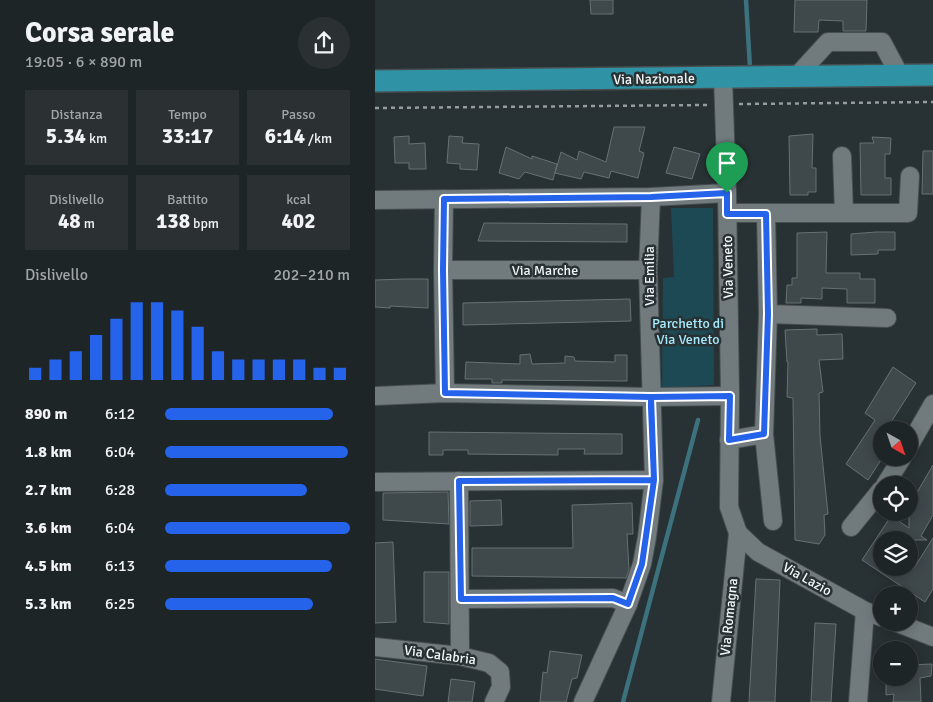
<!DOCTYPE html>
<html lang="it">
<head>
<meta charset="utf-8">
<style>
  body { margin:0; font-family:Signika,sans-serif; background:#2b3132; color:#f1f3f6; height:100vh; display:flex; flex-direction:column; font-size:19px; white-space:nowrap }
  * { box-sizing:border-box; margin:0 }
  p { font-size:16px; color:#a1a5a7 }
  .icon { flex:none; width:28px; height:28px; fill:none; stroke:currentColor; stroke-width:2; stroke-linecap:round; stroke-linejoin:round }
  .map { position:relative; flex:1; overflow:hidden }
  .side { display:flex; flex-direction:column; background:#1e2526; width:375px }
  .side>* { flex:none }
  .needle { width:32px; rotate:140deg }
  .tools { position:absolute; left:498px; top:421px; display:grid; gap:10px }
  .tools a { display:grid; place-items:center; width:45px; height:45px; border-radius:50%; background:#1e2526; box-shadow:0 2px 12px #0003,0 0 0 1px #3c4243; font-size:25px }
  .pin { position:absolute; display:grid; place-items:center; width:42px; height:42px; color:#fff; margin:-51px -21px; border-radius:50% 50% 50% 0; rotate:-45deg; box-shadow:0 0 5px #0007 }
  .pin .icon { rotate:45deg }
  .round { display:grid; place-items:center; flex:none; width:52px; height:52px; border-radius:26px; background:#2b3132 }
  .head { display:flex; align-items:center; justify-content:space-between; height:85px; padding:0 25px }
  h1 { font-size:28px; font-weight:700; line-height:38px }
  .stats { display:grid; grid-template-columns:repeat(3,1fr); gap:8px; height:85px; padding:5px 25px }
  .stats div { display:grid; align-content:center; border-radius:0px; background:#2b3132; text-align:center }
  .stats b { font-size:21px; font-weight:700 }
  .stats small { font-size:14px; font-weight:400 }
  .stats p { font-size:14px }
  .chart { height:140px; padding:10px 25px }
  .chart p { display:flex; justify-content:space-between }
  .chart svg { width:100%; height:90px; margin-top:5px; stroke:#2563eb; stroke-width:6 }
  ul { padding:0 25px; list-style:none; font-size:16px }
  li { display:grid; grid-template-columns:80px 60px 1fr; align-items:center; height:38px }
  li i { height:12px; border-radius:6px; background:#2563eb }
  main { display:flex; flex:1; min-height:0 }
  .map>svg:first-child { display:block }
</style>
</head>
<body>
<main>
<section class="side">
<div class="head"><div><h1>Corsa serale</h1><p>19:05 · 6 × 890 m</p></div><a class="round"><svg class="icon" aria-label="share" viewBox="0 0 24 24"><path d="M12 15V3M7 8l5-5 5 5M5 13v7h14v-7"/></svg></a></div>
<div class="stats">
<div><p>Distanza</p><b>5.34<small> km</small></b></div>
<div><p>Tempo</p><b>33:17</b></div>
<div><p>Passo</p><b>6:14<small> /km</small></b></div>
</div>
<div class="stats">
<div><p>Dislivello</p><b>48<small> m</small></b></div>
<div><p>Battito</p><b>138<small> bpm</small></b></div>
<div><p>kcal</p><b>402</b></div>
</div>
<div class="chart"><p><span>Dislivello</span>202–210 m</p>
<svg viewBox="0 0 160 44" preserveAspectRatio="none"><path d="M5 44V38M15 44V34M25 44V30M35 44V22M45 44V14M55 44V6M65 44V6M75 44V10M85 44V18M95 44V30M105 44V34M115 44V34M125 44V34M135 44V34M145 44V38M155 44V38"/></svg>
</div>
<ul>
<li><b>890 m</b>6:12<i style="width:91%"></i></li>
<li><b>1.8 km</b>6:04<i style="width:99%"></i></li>
<li><b>2.7 km</b>6:28<i style="width:77%"></i></li>
<li><b>3.6 km</b>6:04<i style="width:100%"></i></li>
<li><b>4.5 km</b>6:13<i style="width:90%"></i></li>
<li><b>5.3 km</b>6:25<i style="width:80%"></i></li>
</ul>
</section>
<div class="map">
<svg width="558" height="702" viewBox="0 0 558 702">
  <rect width="100%" height="100%" fill="#283133"/>
  <polygon fill="#1d4954" points="296,208 338,208 339,385 287,388 288,278 299,277"/>
  <g fill="none" stroke-linecap="round" stroke-linejoin="round">
    <g stroke="#3c717e" stroke-width="4.5">
      <polyline points="371,0 375,68"/>
      <polyline points="248,702 323,420"/>
    </g>
  </g>
  <g fill="#3f484b" stroke="#677174">
    <polygon points="215,0 238,0 238,14 216,14"/>
    <polygon points="420,0 492,0 491,31 468,31 468,21 444,20 443,32 419,32"/>
    <polygon points="239,127 270,127 264,151 269,153 263,178 236,171 234,178 209,172 206,179 180,173 186,152 202,160 204,151 231,162"/>
    <polygon points="438,134 437,168 441,168 441,192 433,192 433,195 415,195 414,136"/>
    <polygon points="34,136 34,144 50,143 51,169 34,169 34,163 20,163 19,137"/>
    <polygon points="74,136 88,137 87,143 104,144 102,170 85,169 85,164 72,163"/>
    <polygon points="497,137 516,138 515,154 510,154 510,178 516,178 516,195 486,195 485,143 499,143"/>
    <polygon points="131,147 157,159 157,156 182,164 178,180 150,172 144,179 124,173"/>
    <polygon points="299,147 325,154 317,179 291,173"/>
    <polygon points="548,151 558,151 558,194 547,194"/>
    <polygon points="109,223 252,224 252,242 103,241"/>
    <polygon points="452,232 451,273 485,273 485,279 500,279 500,303 472,303 472,289 447,288 447,299 426,298 426,303 411,303 412,285 417,285 417,278 422,278 422,233"/>
    <polygon points="501,232 520,232 520,250 503,250 503,254 476,255 476,234"/>
    <polygon points="30,279 53,279 53,308 15,306 15,308 0,307 0,280"/>
    <polygon points="255,299 256,321 88,325 88,303"/>
    <polygon points="442,329 442,335 467,334 468,359 444,360 448,392 444,393 445,436 453,514 449,515 450,535 444,544 420,540 418,398 412,397 413,362 412,362 410,330"/>
    <polygon points="155,354 157,364 190,363 190,356 199,357 200,361 240,362 240,355 252,355 252,381 127,380 127,383 117,383 117,379 90,379 91,362 145,364 145,355"/>
    <polygon points="518,367 541,383 511,430 506,430 506,460 493,480 471,464 500,420 490,413"/>
    <polygon points="54,432 247,434 247,454 209,454 210,449 183,449 183,455 93,454 93,450 68,450 68,455 54,455"/>
    <polygon points="558,465 558,515 546,536 552,540 506,540 506,568 539,568 558,538 558,589 550,602 487,560 516,516 534,528 534,506"/>
    <polygon points="73,492 74,524 8,520 8,493"/>
    <polygon points="126,500 127,525 95,526 95,501"/>
    <polygon points="257,503 258,534 252,534 254,570 251,578 97,576 97,548 198,548 197,505"/>
    <polygon points="18,542 21,622 0,623 0,543"/>
    <polygon points="49,572 74,572 74,624 49,622"/>
    <polygon points="381,579 405,580 400,702 374,702"/>
    <polygon points="440,623 461,624 456,702 436,702"/>
    <polygon points="175,651 207,655 202,678 197,679 191,702 165,702 168,672 172,673"/>
    <polygon points="0,659 52,666 48,696 0,689"/>
    <polygon points="557,664 556,676 545,678 546,702 518,702 519,694 511,695 511,678 534,678 534,665"/>
    <polygon points="76,679 100,682 97,702 73,702"/>
  </g>
  <g fill="none" stroke-linecap="round" stroke-linejoin="round">
    <defs>
      <g id="minor">
        <polyline points="421,77 453,42 507,42 525,76"/>
        <polyline points="467,156 469,213"/>
        <polyline points="69,199 68,270 70,393"/>
        <polyline points="0,200 276,197 352,193"/>
        <polyline points="353,213 533,213 535,176"/>
        <polyline points="68,270 273,270"/>
        <polyline points="393,314 512,318"/>
        <polyline points="0,396 70,393 275,397 355,396"/>
        <polyline points="389,434 398,521"/>
        <polyline points="354,440 389,434 393,314 391,214"/>
        <polyline points="534,446 558,404"/>
        <polyline points="84,481 85,656"/>
        <polyline points="0,482 279,480"/>
        <polyline points="510,485 527,458"/>
        <polyline points="476,527 506,490"/>
        <polyline points="363,533 383,552 490,611 506,617"/>
        <polyline points="86,599 238,598 253,604"/>
        <polyline points="520,622 558,637"/>
        <polyline points="0,647 85,656 114,663 125,672 126,687 119,702"/>
        <polyline points="208,702 253,604 267,564 272,537 279,480 273,270 276,197"/>
        <polyline points="346,702 363,533 354,507 355,396 352,193 348,78"/>
        <polyline points="483,702 490,611"/>
      </g>
      <polyline id="major" points="0,81 558,75"/>
    </defs>
    <use href="#minor" stroke="#474e50" stroke-width="20"/>
    <use href="#major" stroke="#474e50" stroke-width="24"/>
    <g stroke="#949c9d" stroke-width="2.5" stroke-dasharray="4 4" stroke-linecap="butt">
      <polyline points="364,104 558,102"/>
      <polyline points="0,108 333,105"/>
    </g>
    <use href="#minor" stroke="#717b7e" stroke-width="18"/>
    <use href="#major" stroke="#3092a5" stroke-width="21"/>
  </g>
  <g fill="none" stroke-linecap="round" stroke-linejoin="round">
    <defs>
      <polyline id="route" points="352,193 276,197 69,199 68,270 70,393 276,397 279,480 267,564 253,604 238,598 86,599 84,481 279,480 276,407 276,397 355,396 354,440 389,434 393,314 391,214 352,214 352,193"/>
    </defs>
    <use href="#route" stroke="#fff" stroke-width="10"/>
    <use href="#route" stroke="#2563eb" stroke-width="6"/>
  </g>
  <g text-anchor="middle" dominant-baseline="central" stroke-width="5" stroke-linejoin="round" paint-order="stroke">
    <g font-size="14" fill="#f0f6f7" stroke="#283133">
      <text transform="translate(279 79) rotate(-1)">Via Nazionale</text>
      <text transform="translate(353 267) rotate(-91)">Via Veneto</text>
      <text x="170" y="270">Via Marche</text>
      <text transform="translate(274 276) rotate(-90)">Via Emilia</text>
      <text transform="translate(432 579) rotate(29)">Via Lazio</text>
      <text transform="translate(354 617) rotate(-84)">Via Romagna</text>
      <text transform="translate(65 655) rotate(8)">Via Calabria</text>
    </g>
    <g font-size="14" fill="#a6ebfd" stroke="#283133">
      <text x="313" y="323">Parchetto di<tspan x="313" dy="16">Via Veneto</tspan></text>
    </g>
  </g>
</svg>
<div class="tools">
<a><svg class="needle" viewBox="-14 -14 28 28"><path d="M0-13l5 13h-10z" fill="#e53935"/><path d="M0 13l5-13h-10z" fill="#a1a5a7"/></svg></a>
<a><svg class="icon" aria-label="locate" viewBox="0 0 24 24"><circle cx="12" cy="12" r="6"/><path d="M12 2v4M12 18v4M2 12h4M18 12h4"/></svg></a>
<a><svg class="icon" aria-label="layers" viewBox="0 0 24 24"><path d="M12 4l9 5-9 5-9-5zM3 14l9 5 9-5"/></svg></a>
<a>+</a>
<a>−</a>
</div>
<div class="pin" style="left:352px;top:193px;background:#1e9e55"><svg class="icon" aria-label="arrive" viewBox="0 0 24 24"><path d="M6 21V4h12l-3 4 3 4H6"/></svg></div>
</div>
</main>
</body>
</html>
